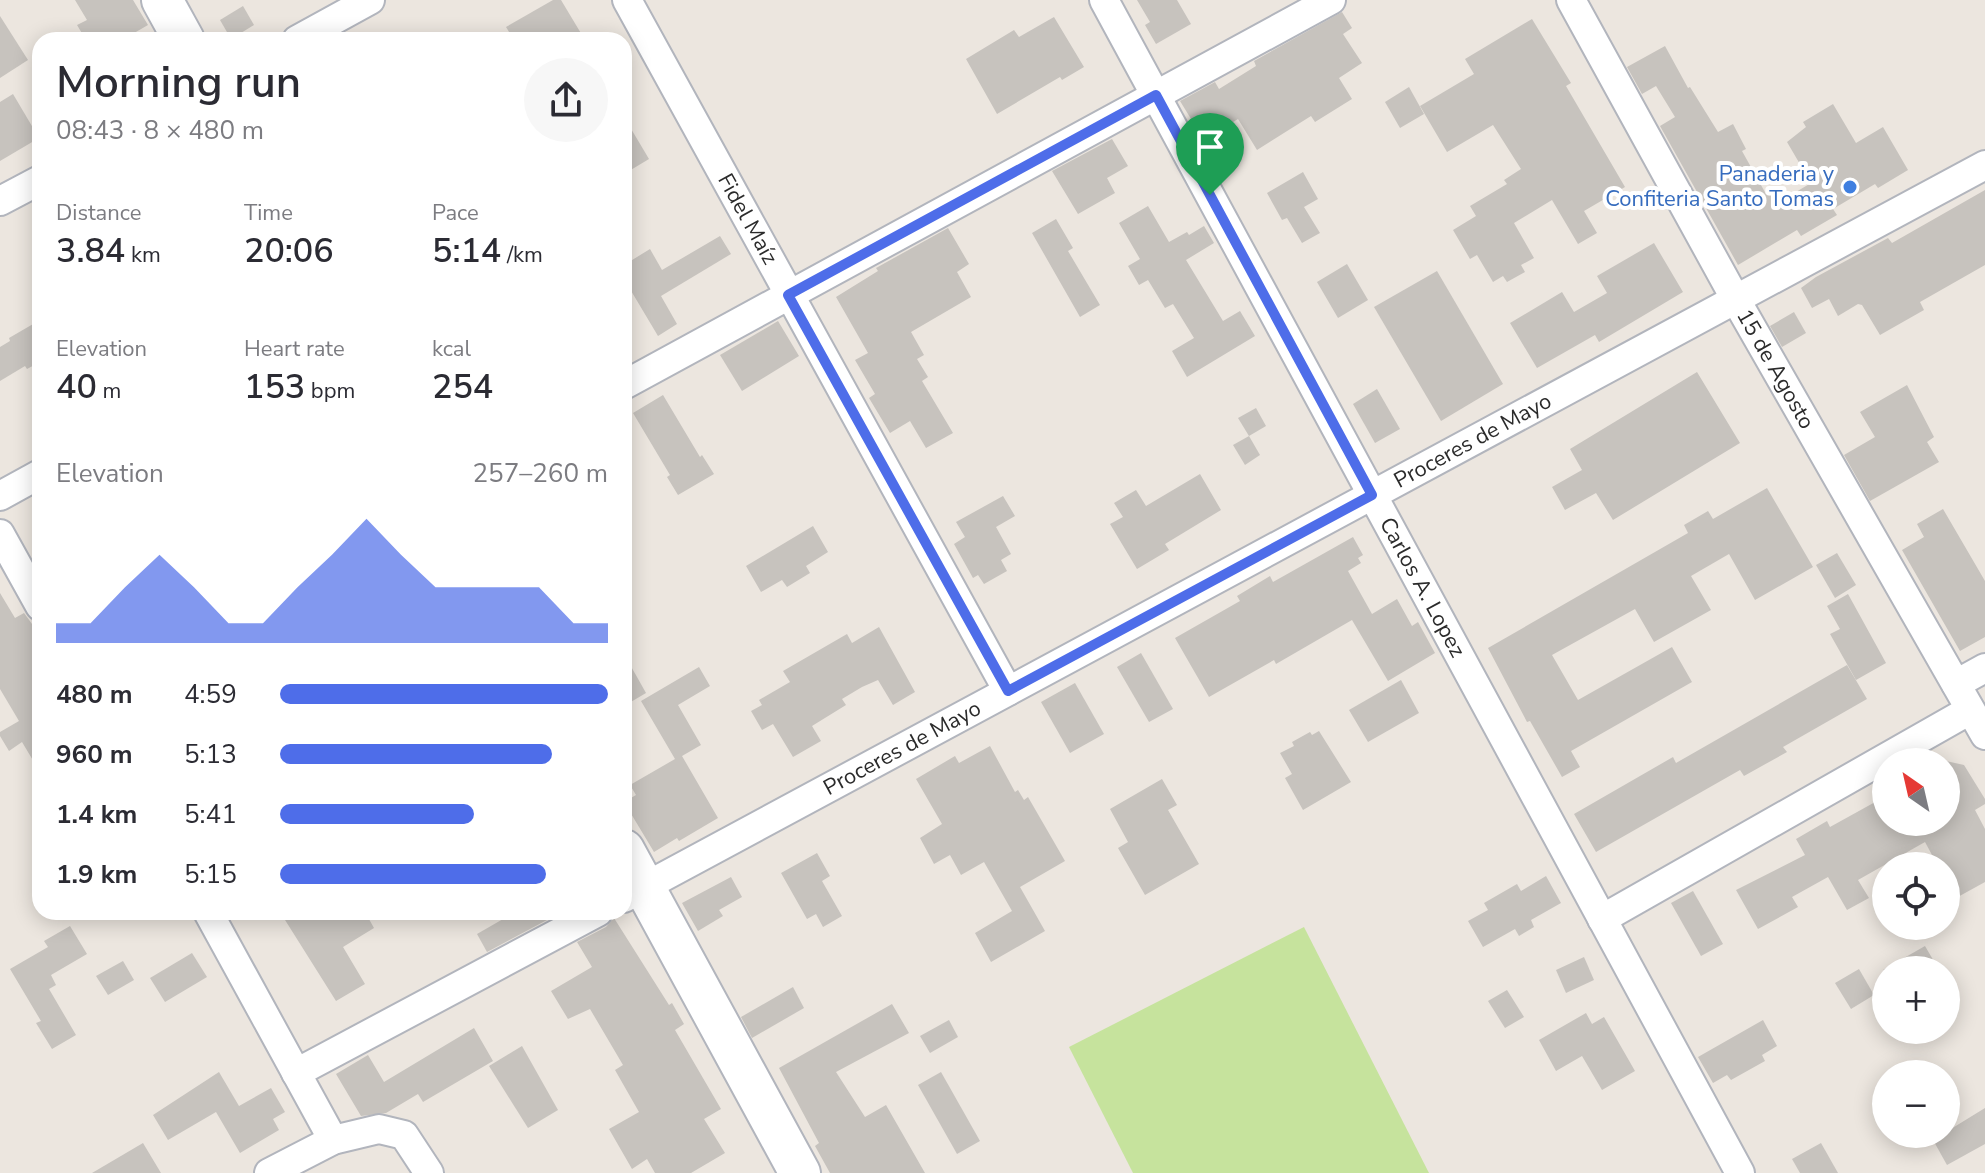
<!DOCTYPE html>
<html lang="en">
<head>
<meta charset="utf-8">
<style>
  body { margin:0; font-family:"Nunito Sans",sans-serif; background:#f7f7f7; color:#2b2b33; height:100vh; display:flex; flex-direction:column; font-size:30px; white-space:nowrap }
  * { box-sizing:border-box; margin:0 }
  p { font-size:26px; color:#7c7c81 }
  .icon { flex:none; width:44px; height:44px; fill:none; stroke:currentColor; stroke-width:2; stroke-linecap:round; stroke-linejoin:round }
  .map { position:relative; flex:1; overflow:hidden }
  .sheet { position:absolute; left:32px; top:32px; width:600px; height:888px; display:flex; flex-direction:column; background:#fff; border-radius:24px; box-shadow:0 4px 20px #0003 }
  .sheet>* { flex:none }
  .needle { width:52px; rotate:326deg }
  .controls { position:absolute; left:1872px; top:748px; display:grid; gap:16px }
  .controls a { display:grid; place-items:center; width:88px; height:88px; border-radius:50%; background:#fff; box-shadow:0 4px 20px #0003; font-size:40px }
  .pin { position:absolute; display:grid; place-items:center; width:68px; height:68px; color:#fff; margin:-82px -34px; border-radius:50% 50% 50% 0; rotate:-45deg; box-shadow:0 0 8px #0007 }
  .pin .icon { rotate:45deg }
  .round { display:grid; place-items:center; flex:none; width:84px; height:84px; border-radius:42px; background:#f7f7f7 }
  .overview { display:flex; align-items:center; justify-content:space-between; height:136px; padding:0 24px }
  h1 { font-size:44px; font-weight:600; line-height:60px }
  .figures { display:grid; grid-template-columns:repeat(3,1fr); gap:12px; height:136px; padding:8px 24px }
  .figures div { display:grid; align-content:center }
  .figures b { font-size:34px; font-weight:600 }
  .figures small { font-size:22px; font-weight:400 }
  .figures p { font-size:22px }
  .chart { height:224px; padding:16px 24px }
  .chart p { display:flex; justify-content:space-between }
  .chart svg { width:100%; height:144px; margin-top:8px; fill:#4e6de9; opacity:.7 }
  ul { padding:0 24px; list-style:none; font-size:26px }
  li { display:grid; grid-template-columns:128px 96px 1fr; align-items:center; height:60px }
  li i { height:20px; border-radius:10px; background:#4e6de9 }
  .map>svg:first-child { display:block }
</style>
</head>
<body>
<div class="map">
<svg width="1985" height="1173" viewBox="0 0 1985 1173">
  <rect width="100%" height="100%" fill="#ece6df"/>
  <polygon fill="#c6e39d" points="1304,927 1429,1173 1133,1173 1069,1047"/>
  <g fill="#c7c3be">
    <polygon points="75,0 133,0 148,25 122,40 86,40 77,25 87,20"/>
    <polygon points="553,0 561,0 585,40 514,40 506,27"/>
    <polygon points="1137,0 1177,0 1191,24 1156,44 1145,25 1150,22"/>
    <polygon points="243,6 254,25 231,39 220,20"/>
    <polygon points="1342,12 1352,28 1343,34 1362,63 1339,78 1352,99 1315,122 1311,116 1257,150 1238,119 1204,140 1180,101 1215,82 1219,89 1256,66 1254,61"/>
    <polygon points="0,16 28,60 0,78"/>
    <polygon points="1054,17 1084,67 1062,80 1060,77 997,114 966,59 1014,30 1019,37"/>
    <polygon points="1532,19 1571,83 1566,86 1625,187 1584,211 1597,233 1578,244 1552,200 1514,223 1534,258 1521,265 1525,272 1507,282 1503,276 1493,282 1477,255 1470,259 1453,230 1476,216 1470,206 1507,184 1504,180 1521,169 1493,125 1447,152 1420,106 1474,74 1465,59"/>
    <polygon points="1665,46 1688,88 1690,87 1718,132 1733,124 1746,149 1742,151 1766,194 1770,192 1776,204 1811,183 1787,142 1806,127 1803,122 1833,104 1856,143 1883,127 1908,170 1878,188 1875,184 1833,209 1837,215 1801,236 1797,230 1738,265 1660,126 1675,117 1656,86 1642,94 1627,67"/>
    <polygon points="1409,87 1424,114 1400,128 1385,102"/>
    <polygon points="13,94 39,138 0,161 0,102"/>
    <polygon points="624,117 649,159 624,174"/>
    <polygon points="1112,139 1128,166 1107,178 1115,193 1078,214 1052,171"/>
    <polygon points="1303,172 1318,199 1304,207 1320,233 1302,243 1287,218 1282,220 1267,193"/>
    <polygon points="1985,190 1985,265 1920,302 1924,310 1880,335 1862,305 1858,304 1838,316 1829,299 1812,308 1801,288 1816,277 1888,238 1892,243"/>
    <polygon points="1148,206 1169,242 1187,232 1189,235 1204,226 1214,243 1186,260 1223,321 1240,311 1255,336 1187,377 1172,351 1194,338 1173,304 1165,308 1148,280 1139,285 1128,266 1140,259 1119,223"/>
    <polygon points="1056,219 1073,248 1068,251 1100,305 1080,317 1032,233"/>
    <polygon points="948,228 969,264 957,272 971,297 911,332 924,355 917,359 928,377 922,381 953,433 926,448 910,421 890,433 869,398 875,394 855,360 868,353 836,297 878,271 876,268"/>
    <polygon points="720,236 731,254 661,296 677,324 658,336 624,279 624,265 650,249 662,270"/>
    <polygon points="1654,243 1683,292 1599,342 1595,335 1537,368 1510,323 1562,292 1574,312 1607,293 1597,276"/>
    <polygon points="1347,264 1368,300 1338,318 1317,282"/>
    <polygon points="1437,271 1503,384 1441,421 1374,307"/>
    <polygon points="1794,312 1806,333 1782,347 1770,326"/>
    <polygon points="40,320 40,362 27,369 25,366 0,381 0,347 10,341 9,338"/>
    <polygon points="778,321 799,356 742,391 720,355"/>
    <polygon points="1697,372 1740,443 1613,520 1596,493 1565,510 1552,487 1582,470 1570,449"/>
    <polygon points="1907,385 1934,437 1927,442 1939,462 1870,501 1844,455 1875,437 1860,412"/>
    <polygon points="1377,389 1400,429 1375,443 1353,404"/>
    <polygon points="663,395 700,457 702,455 714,474 678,495 667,477 670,475 633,413"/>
    <polygon points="1256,408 1266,426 1249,436 1238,418"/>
    <polygon points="1249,436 1260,455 1245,465 1233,445"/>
    <polygon points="1200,474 1221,510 1165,544 1169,550 1137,569 1110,524 1123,517 1114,503 1136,490 1146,506"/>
    <polygon points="1767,488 1813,567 1755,600 1729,554 1691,576 1711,610 1654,642 1635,609 1552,655 1578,700 1672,647 1692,682 1571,751 1580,767 1562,777 1530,721 1527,722 1488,648 1688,533 1684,525 1708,511 1713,519"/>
    <polygon points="1003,496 1015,516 996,527 1011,554 1001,560 1007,571 984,584 978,575 973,578 954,544 965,537 956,522"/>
    <polygon points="1943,509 1985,581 1985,637 1960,651 1902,550 1924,537 1917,524"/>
    <polygon points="813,526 828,552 806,566 810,573 787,587 782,580 761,592 746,566"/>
    <polygon points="1353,537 1363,555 1358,558 1361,563 1348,571 1372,614 1397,599 1412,626 1418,622 1435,653 1388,681 1352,620 1276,664 1274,660 1209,697 1175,638 1240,601 1237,596 1270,576 1273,582"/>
    <polygon points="1837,553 1856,585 1835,598 1816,565"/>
    <polygon points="0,593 15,618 24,613 40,635 40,772 22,742 9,751 0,736 0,732 19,721 0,689"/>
    <polygon points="1848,594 1886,663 1856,680 1830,634 1840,629 1827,606"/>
    <polygon points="879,627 915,692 893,705 878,680 862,687 842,699 846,705 812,726 821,741 793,757 773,724 762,730 751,711 762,705 759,700 790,682 783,671 847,634 852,643"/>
    <polygon points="1141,653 1173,709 1149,722 1117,667"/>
    <polygon points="624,654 646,693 624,706"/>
    <polygon points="1847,665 1867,699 1783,747 1787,752 1744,776 1740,770 1596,852 1574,814 1673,757 1676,763"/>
    <polygon points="699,667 710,686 678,705 701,745 682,756 718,818 679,841 677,838 654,852 624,802 636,795 630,785 675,759 641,701"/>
    <polygon points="1401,680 1419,713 1368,742 1349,710"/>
    <polygon points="1075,683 1104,734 1070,753 1041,702"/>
    <polygon points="1319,731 1351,782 1303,810 1285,778 1292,774 1280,753 1294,746 1292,742 1310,732 1312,735"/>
    <polygon points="990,746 1015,792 1018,790 1024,800 1028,797 1065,861 1020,887 1045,931 991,962 975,933 1012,911 984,862 961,875 950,855 934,864 920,838 942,824 916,779 955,756 959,763"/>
    <polygon points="1946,761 1964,765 1985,799 1985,804 1975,810 1985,829 1985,882 1956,898 1946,880 1946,866 1938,866 1925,842 1858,880 1869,898 1847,910 1828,877 1792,897 1798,907 1758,929 1736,890 1805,855 1796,839 1827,821 1830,827 1886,796 1886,822 1946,822"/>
    <polygon points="1162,779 1177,805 1168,810 1199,864 1145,895 1118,848 1128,842 1110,809"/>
    <polygon points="817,853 830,876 822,881 842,916 823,927 816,914 807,919 781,873"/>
    <polygon points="1546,876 1561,903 1531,920 1534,927 1519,936 1515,929 1483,947 1468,921 1488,910 1484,903 1517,884 1521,891"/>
    <polygon points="731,877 742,897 719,910 723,916 698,931 682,903"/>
    <polygon points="1693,891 1723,944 1701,956 1671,903"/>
    <polygon points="280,912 365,912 374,928 343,947 365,984 336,1001"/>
    <polygon points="515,912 562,912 487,952 477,934"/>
    <polygon points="614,918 669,1005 672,1003 684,1024 675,1030 721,1109 704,1119 725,1153 691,1173 655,1173 647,1159 632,1169 609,1129 639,1112 615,1070 623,1065 590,1009 568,1019 551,991 592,967 577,942 606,927"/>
    <polygon points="70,926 87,954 51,975 56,985 49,989 76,1035 52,1049 36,1023 41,1021 10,969 48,947 44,941"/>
    <polygon points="1925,946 1939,970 1883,970"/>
    <polygon points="192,953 207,977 165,1002 150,978"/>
    <polygon points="1584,957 1594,980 1566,993 1556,970"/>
    <polygon points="123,961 134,980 108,995 96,976"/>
    <polygon points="1859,969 1874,995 1851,1009 1835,983"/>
    <polygon points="793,987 804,1008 752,1038 741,1017"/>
    <polygon points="1507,990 1524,1017 1505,1028 1488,1001"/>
    <polygon points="892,1004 909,1033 836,1072 865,1117 886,1105 925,1173 830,1173 815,1146 819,1143 779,1068"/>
    <polygon points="1586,1013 1592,1024 1604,1017 1635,1071 1602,1090 1582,1056 1556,1071 1539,1040"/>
    <polygon points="949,1020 958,1037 930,1053 920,1036"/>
    <polygon points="1763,1020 1777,1046 1762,1055 1765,1061 1731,1080 1727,1075 1713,1083 1698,1057"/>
    <polygon points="474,1028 493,1061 423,1102 418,1094 386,1113 361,1116 336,1074 368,1055 384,1082"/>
    <polygon points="522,1046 558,1110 528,1128 489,1066"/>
    <polygon points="219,1072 239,1106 271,1088 285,1112 273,1119 279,1130 240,1153 216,1112 168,1140 153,1115"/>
    <polygon points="941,1072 980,1141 957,1154 918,1085"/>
    <polygon points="1985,1108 1985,1144 1947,1165 1933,1140"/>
    <polygon points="143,1143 161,1173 92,1173"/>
    <polygon points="1821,1143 1838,1173 1800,1173 1792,1159"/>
  </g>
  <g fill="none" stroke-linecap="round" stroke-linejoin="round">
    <defs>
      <g id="street">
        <path id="s1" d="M627,0L1008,691"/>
        <path id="s2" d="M1104,0L1740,1173"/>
        <path id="s3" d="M1571,0L1736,300L1985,735"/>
        <polyline points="297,40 370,0"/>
        <polyline points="0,201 40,180"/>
        <polyline points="624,385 1331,0"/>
        <polyline points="0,496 40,474"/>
        <polyline points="0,534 40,606"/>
        <polyline points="1956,684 1985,668"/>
        <path id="s4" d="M624,898L1985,165"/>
        <polyline points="208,912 333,1140"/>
        <polyline points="1602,919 1970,710"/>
        <polyline points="296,1073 598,912"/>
        <polyline points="269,1173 333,1140 379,1129 404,1135 429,1173"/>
      </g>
      <g id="secondary">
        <polyline points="162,0 184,40"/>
        <polyline points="624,850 800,1173"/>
      </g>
    </defs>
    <use href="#street" stroke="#b2b5bd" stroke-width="32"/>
    <use href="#secondary" stroke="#b2b5bd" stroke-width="44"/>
    <use href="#street" stroke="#fff" stroke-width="28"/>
    <use href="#secondary" stroke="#fff" stroke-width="40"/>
  </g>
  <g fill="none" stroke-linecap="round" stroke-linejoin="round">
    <defs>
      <polygon id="route" points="1156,95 1372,495 1008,691 788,295"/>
    </defs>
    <use href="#route" stroke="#fff" stroke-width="16"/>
    <use href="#route" stroke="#4e6de9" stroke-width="10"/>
  </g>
  <circle fill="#3f7fe0" stroke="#fff" stroke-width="3" cx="1850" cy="187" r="8"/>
  <g text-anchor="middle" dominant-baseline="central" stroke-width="8" stroke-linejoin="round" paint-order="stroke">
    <g font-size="22" fill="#366cbe" stroke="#fff" text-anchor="end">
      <text x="1834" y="174">Panaderia y<tspan x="1834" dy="25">Confiteria Santo Tomas</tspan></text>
    </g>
    <g font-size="22" fill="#2b2b2b" stroke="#fff">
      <text stroke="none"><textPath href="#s1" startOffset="250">Fidel Maíz</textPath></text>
      <text stroke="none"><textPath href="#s3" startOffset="422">15 de Agosto</textPath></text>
      <text stroke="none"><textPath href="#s4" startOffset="964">Proceres de Mayo</textPath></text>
      <text stroke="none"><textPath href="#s2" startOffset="668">Carlos A. Lopez</textPath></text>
      <text stroke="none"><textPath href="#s4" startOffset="316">Proceres de Mayo</textPath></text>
    </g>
  </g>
</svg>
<div class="controls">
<a><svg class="needle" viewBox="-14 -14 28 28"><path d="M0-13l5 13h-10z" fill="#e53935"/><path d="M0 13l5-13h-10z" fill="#7c7c81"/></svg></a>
<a><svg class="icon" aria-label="locate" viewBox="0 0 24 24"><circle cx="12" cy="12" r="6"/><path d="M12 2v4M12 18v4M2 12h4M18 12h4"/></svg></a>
<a>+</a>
<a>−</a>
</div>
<div class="pin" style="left:1210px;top:195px;background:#1e9e55"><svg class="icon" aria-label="arrive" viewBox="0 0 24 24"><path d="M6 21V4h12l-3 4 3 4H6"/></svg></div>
<section class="sheet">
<div class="overview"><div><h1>Morning run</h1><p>08:43 · 8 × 480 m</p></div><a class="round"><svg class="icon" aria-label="share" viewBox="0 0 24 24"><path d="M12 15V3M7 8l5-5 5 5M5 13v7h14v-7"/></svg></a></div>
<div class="figures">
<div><p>Distance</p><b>3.84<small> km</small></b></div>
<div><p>Time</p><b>20:06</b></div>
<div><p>Pace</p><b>5:14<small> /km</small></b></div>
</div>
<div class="figures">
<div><p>Elevation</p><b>40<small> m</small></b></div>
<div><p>Heart rate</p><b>153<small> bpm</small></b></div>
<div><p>kcal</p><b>254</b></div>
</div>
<div class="chart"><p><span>Elevation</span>257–260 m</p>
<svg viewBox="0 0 160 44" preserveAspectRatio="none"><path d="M0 44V38L10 38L20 27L30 17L40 27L50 38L60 38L70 27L80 17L90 6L100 17L110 27L120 27L130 27L140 27L150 38L160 38V44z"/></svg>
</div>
<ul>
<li><b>480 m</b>4:59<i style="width:100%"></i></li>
<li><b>960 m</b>5:13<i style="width:83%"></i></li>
<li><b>1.4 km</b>5:41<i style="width:59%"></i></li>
<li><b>1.9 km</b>5:15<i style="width:81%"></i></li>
</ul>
</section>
</div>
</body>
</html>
